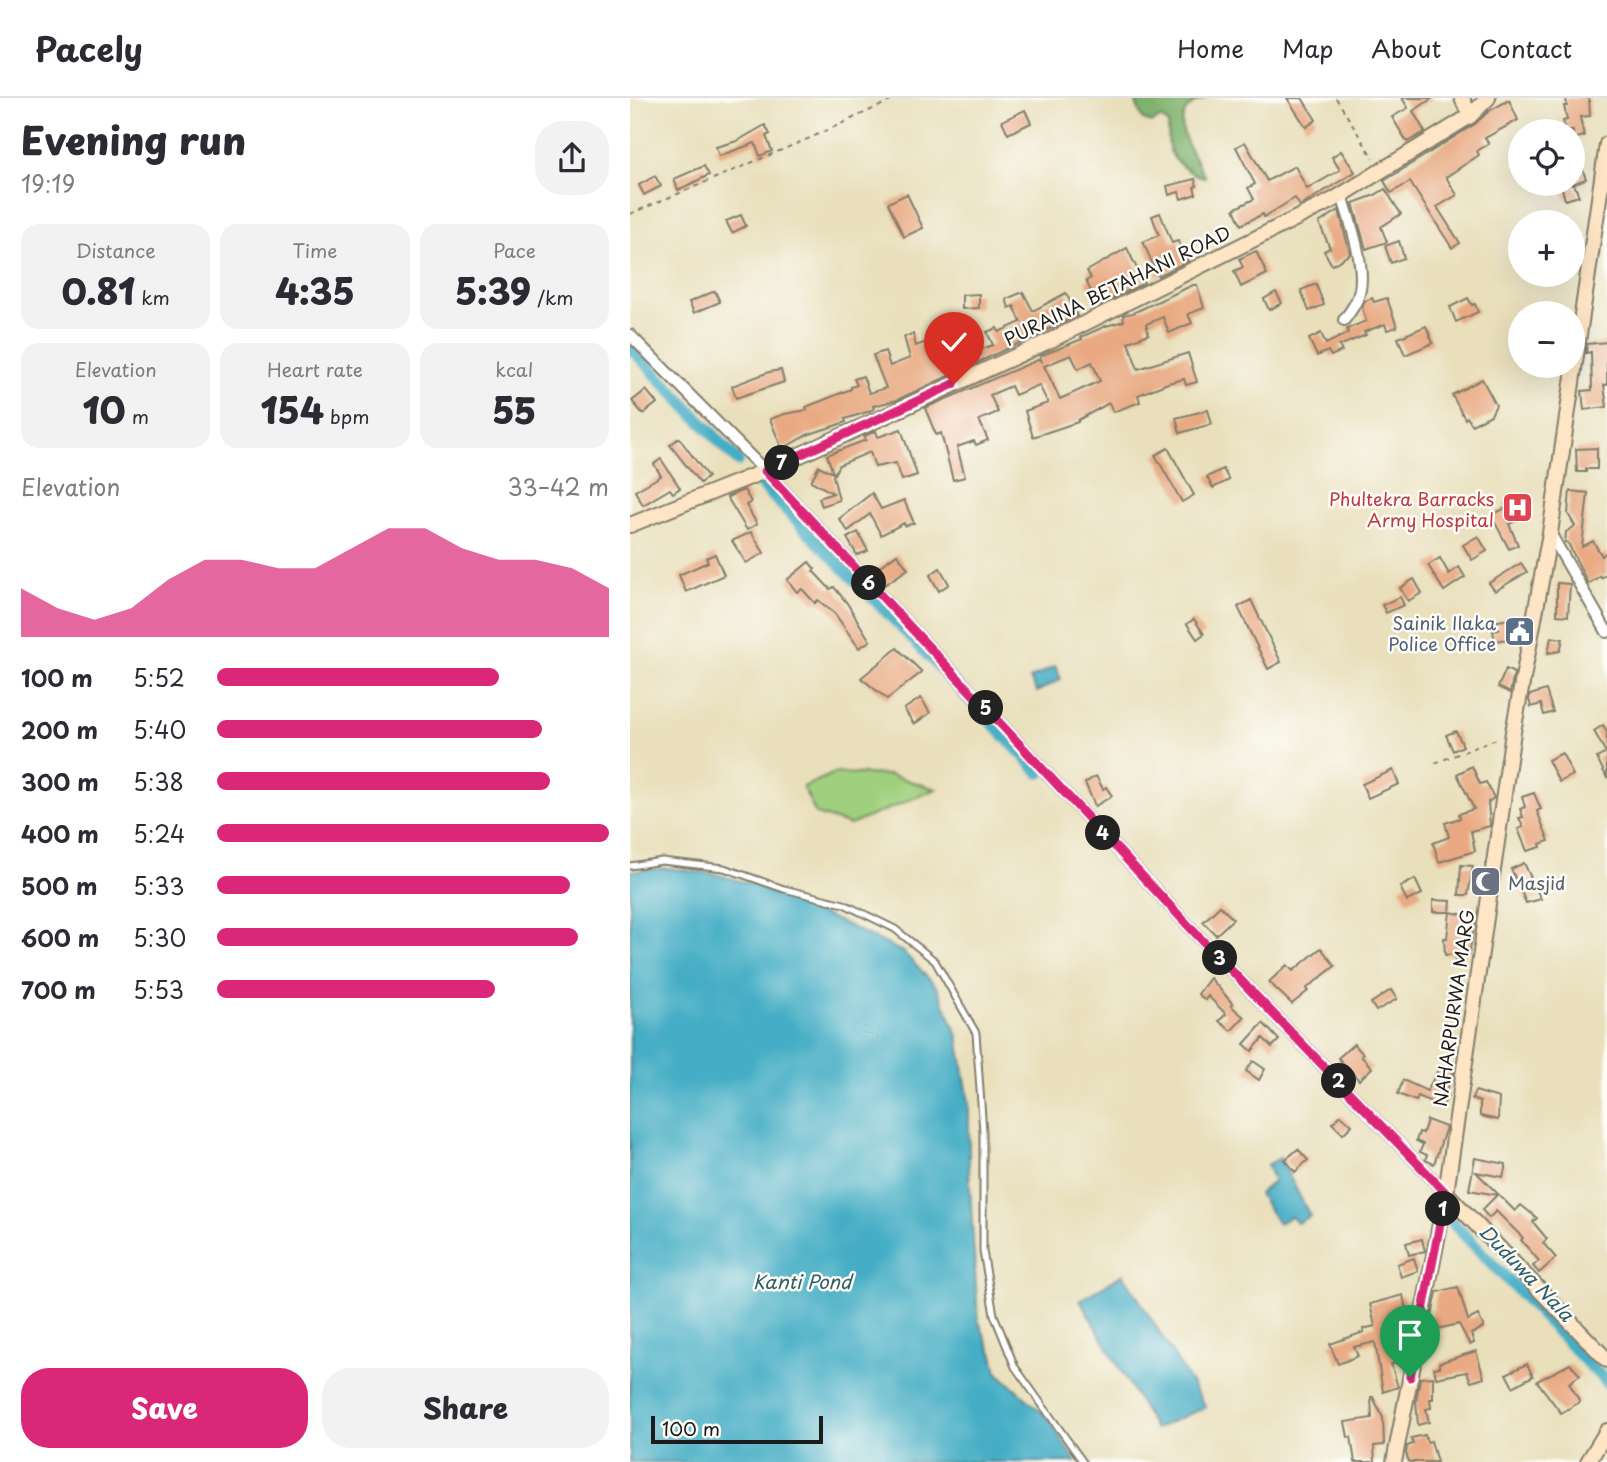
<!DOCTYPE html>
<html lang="en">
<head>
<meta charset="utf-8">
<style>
  body { margin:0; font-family:"Playpen Sans",sans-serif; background:#f2f2f3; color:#2b2b33; height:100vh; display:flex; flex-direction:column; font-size:26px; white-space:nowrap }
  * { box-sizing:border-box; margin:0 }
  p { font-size:23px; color:#7c7c81 }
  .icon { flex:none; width:38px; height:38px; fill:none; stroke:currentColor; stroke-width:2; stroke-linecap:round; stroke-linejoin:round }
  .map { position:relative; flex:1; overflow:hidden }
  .drawer { display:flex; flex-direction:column; background:#fff; width:630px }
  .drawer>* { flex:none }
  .controls { position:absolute; left:878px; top:21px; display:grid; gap:14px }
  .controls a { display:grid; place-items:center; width:77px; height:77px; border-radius:50%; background:#fff; box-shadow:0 7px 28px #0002; font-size:35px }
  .scale { position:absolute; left:21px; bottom:18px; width:172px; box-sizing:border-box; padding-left:7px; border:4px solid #1c1c1c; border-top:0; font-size:19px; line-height:24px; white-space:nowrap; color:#1c1c1c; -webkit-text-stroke:5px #fdfcf7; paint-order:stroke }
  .pin { position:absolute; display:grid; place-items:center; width:60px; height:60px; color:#fff; margin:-72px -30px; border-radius:50% 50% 50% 0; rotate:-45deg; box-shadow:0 0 7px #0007 }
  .pin .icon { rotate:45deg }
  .km { position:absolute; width:35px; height:35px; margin:-18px; border-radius:50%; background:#222; color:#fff; font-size:19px; line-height:35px; text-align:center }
  .round { display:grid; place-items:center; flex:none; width:74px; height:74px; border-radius:28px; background:#f2f2f3 }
  .headline { display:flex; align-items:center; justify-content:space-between; height:119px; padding:0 21px }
  h1 { font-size:38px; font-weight:800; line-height:52px }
  .stats { display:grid; grid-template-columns:repeat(3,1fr); gap:10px; height:119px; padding:7px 21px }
  .stats div { display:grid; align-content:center; border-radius:18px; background:#f2f2f3; text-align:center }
  .stats b { font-size:35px; font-weight:800 }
  .stats small { font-size:19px; font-weight:400 }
  .stats p { font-size:19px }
  .chart { height:196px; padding:14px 21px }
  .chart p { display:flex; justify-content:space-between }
  .chart svg { width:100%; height:126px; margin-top:7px; fill:#db2777; opacity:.7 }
  .primary-button { display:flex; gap:14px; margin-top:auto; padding:14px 21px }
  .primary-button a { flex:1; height:80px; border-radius:28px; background:#db2777; color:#fff; font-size:28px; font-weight:800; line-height:80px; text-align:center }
  .primary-button a+a { background:#f2f2f3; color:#2b2b33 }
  ul { padding:0 21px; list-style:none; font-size:23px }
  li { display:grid; grid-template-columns:112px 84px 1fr; align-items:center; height:52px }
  li i { height:18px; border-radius:9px; background:#db2777 }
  header { display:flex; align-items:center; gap:42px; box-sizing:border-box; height:98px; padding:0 35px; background:#fff; border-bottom:2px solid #e1e1e2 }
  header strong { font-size:33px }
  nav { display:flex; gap:38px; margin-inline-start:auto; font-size:24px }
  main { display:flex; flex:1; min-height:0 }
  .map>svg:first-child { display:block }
</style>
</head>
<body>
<header>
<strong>Pacely</strong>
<nav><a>Home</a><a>Map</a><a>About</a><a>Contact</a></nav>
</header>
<main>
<section class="drawer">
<div class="headline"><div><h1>Evening run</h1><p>19:19</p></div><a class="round"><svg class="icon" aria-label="share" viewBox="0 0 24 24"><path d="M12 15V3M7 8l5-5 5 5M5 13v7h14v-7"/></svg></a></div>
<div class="stats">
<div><p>Distance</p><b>0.81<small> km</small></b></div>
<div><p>Time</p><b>4:35</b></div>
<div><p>Pace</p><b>5:39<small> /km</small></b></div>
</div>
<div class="stats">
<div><p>Elevation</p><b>10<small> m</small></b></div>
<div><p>Heart rate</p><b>154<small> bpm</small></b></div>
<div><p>kcal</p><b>55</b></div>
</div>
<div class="chart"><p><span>Elevation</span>33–42 m</p>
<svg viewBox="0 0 160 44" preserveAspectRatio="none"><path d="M0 44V27L10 34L20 38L30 34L40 24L50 17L60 17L70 20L80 20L90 13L100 6L110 6L120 13L130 17L140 17L150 20L160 27V44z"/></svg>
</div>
<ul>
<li><b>100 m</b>5:52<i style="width:72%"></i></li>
<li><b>200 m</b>5:40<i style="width:83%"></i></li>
<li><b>300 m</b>5:38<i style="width:85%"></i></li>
<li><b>400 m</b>5:24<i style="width:100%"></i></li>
<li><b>500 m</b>5:33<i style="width:90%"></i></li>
<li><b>600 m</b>5:30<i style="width:92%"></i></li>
<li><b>700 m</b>5:53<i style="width:71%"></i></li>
</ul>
<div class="primary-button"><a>Save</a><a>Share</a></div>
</section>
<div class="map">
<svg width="977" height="1364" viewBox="0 0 977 1364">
  <rect width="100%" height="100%" fill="#fdfcf7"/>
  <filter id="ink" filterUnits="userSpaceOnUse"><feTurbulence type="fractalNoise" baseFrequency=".0143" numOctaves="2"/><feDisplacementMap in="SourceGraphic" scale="14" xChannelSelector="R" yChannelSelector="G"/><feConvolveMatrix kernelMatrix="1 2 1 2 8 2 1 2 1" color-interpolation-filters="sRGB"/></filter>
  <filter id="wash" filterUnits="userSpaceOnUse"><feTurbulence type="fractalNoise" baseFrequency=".00686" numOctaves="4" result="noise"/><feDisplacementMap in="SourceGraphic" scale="28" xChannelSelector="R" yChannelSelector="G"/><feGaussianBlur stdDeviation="1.57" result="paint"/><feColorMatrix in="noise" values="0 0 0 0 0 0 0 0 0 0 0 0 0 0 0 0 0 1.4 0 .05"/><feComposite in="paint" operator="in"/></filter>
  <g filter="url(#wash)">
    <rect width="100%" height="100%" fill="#e9dfbb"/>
    <polygon fill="#9fd07e" stroke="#5e764d" stroke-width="2" points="205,675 260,677 306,691 220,727 186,716 173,689"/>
    <path fill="#7fb26d" stroke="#4e6744" stroke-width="2" d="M508,0H576C531,14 561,51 575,79C563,78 545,65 540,53C537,45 539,33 538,25L530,20L522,25L513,22L506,5Z"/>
    <g fill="#45adc5" stroke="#306470" stroke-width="2">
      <polygon points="425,568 431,581 407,594 400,581"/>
      <polygon points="37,770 85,776 122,786 217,827 273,854 307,889 328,938 339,1004 339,1072 348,1222 363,1257 367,1274 419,1321 446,1364 0,1364 0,773"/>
      <polygon points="650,1060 680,1118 667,1125 661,1118 648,1126 629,1096 644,1083 637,1067"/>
      <polygon points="493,1176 576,1309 525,1331 450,1202"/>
    </g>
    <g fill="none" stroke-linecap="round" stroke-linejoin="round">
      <g stroke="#45adc5" stroke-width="12">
        <polyline points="0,249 108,363"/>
        <polyline points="125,380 276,534 410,675"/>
        <polyline points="819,1121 977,1285"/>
      </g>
    </g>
    <g id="blocks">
      <g fill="#e9aa83" fill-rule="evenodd">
        <polygon points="657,0 672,0 686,22 676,29"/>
        <polygon points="772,0 803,0 783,13 795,34 777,44 762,19 778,10"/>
        <polygon points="936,0 959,0 960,18 950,19 954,38 943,41 943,33 935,33 933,23 937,22 934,8 937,8"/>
        <polygon points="879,2 888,22 855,40 859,46 847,53 849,57 816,79 827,97 807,109 830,145 822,150 780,84 761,95 754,83 845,26 859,13"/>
        <polygon points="395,12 401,25 378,36 372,23"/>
        <polygon points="135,27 140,36 136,38 142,53 130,58 125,45 89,58 86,49 107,43"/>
        <polygon points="615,44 637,83 665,68 677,91 710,72 702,59 711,53 725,74 670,108 665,100 634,119 633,116 611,127 604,111 624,101 618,90 625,86 606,49"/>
        <polygon points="951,67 956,81 943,86 943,70"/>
        <polygon points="74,68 79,77 48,92 44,81"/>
        <polygon points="25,78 31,88 14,97 9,87"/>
        <polygon points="565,81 567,88 564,89 566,96 551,101 549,94 539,97 537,88"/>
        <polygon points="931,86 944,86 949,98 935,102"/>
        <polygon points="755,91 771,116 751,129 757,144 736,151 723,105 745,97"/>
        <polygon points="277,96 293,130 274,139 258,105"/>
        <polygon points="709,112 720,156 702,167 694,153 700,150 689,125"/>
        <polygon points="530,115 542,145 548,143 558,163 528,178 513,144 529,137 522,118"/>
        <polygon points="111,117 116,128 102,135 96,123"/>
        <polygon points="769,143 774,160 761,165 755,148"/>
        <polygon points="497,150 514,185 468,208 456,183 461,180 457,173"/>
        <polygon points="626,153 637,176 611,189 604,173 613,169 609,161"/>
        <polygon points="686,186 694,207 679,213 671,192"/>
        <path d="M563,187H567L574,210L558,216L562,225L539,235L533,219L516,226L519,236L498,244L508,271L558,255L567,284L556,287L554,281L538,285L508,297L510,304L483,314L479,305L448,322V324L403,339L395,313L418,305L409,287L385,297L381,288L360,297L368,314L349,322L358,342L346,347L344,343L327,349L335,379L323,382L311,335L306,337L295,310L410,261L412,265L410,258L452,241L451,239L476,228L494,223L493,217L503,215ZM441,257L448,271L462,264L470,283L430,301L414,268Z"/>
        <polygon points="85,193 90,204 64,215 59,204"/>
        <polygon points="393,194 403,213 436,195 447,218 267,302 243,308 244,311 237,314 215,321 216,324 177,337 152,351 140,321 155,316 177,312 176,309 221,291 221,289 227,287 224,281 233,278 239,295 256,290 243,257 255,253 260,268 280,260 274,239 283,236 286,248 307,240 311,252 329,245 330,247 337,245 341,255 363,247 357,234 367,230 369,234 391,224 384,208 379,210 376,201"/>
        <polygon points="646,194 652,205 639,212 634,201"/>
        <polygon points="349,196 349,210 332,211 332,197"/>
        <polygon points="742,200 744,204 757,200 767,229 757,232 755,226 734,234 736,237 709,248 712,253 701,258 698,253 687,258 679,241 691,235 696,246 718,235 717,231 736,223 732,210 735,203"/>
        <polygon points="838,200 842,207 845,206 848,214 826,224 820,209"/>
        <polygon points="796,228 803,245 775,257 768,240"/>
        <polygon points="977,244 977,287 974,287 977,309 954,312 952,293 962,292 961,254 956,255 957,246"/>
        <polygon points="151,272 154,284 106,300 102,288 139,274"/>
        <polygon points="852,281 866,307 861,317 842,327 837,319 835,321 822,297"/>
        <polygon points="16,292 27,305 13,316 2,303"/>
        <polygon points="578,312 582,326 550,335 546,320"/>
        <polygon points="271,331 287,377 272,382 266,365 245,369 240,354 209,367 203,378 209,402 192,408 189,400 203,395 181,383 189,368 203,375 197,357 236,342 234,338 246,333 248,339"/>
        <polygon points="49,340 78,379 70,385 40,347"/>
        <polygon points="538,350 564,397 552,404 525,357"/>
        <polygon points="967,350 967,371 956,371 956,374 947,374 946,351"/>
        <polygon points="31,361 50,390 43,395 40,391 13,407 5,393 31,378 24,366"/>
        <polygon points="593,371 599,382 583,390 577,379"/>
        <polygon points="114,392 121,404 116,407 127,426 117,432 97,399"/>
        <polygon points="940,393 958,395 952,449 963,443 972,458 977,454 977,476 971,480 970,478 958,486 938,445 935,444 936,434 945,428 938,416"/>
        <polygon points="242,395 251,411 274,402 284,425 275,428 274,425 251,437 240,416 218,433 209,421"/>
        <polygon points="888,401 895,419 879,426 888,447 879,451 861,417 876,410 875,406"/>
        <polygon points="121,434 134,455 116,465 102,443"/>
        <polygon points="228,434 238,453 227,457 217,440"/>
        <polygon points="848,438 857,453 842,462 833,447"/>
        <polygon points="85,456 94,477 56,494 49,477 78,464 76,460"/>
        <polygon points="267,456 278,471 253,488 241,475"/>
        <polygon points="810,460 819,476 829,469 835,479 814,493 798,467"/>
        <polygon points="179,464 185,471 183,473 200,491 204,489 217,505 240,543 229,550 205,516 188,502 185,505 172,491 167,494 157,482"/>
        <polygon points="891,465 897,474 865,493 859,485"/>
        <polygon points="310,470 319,486 309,493 300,477"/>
        <polygon points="784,481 792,495 778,503 770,490"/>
        <polygon points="927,485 940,486 938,518 927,517"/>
        <polygon points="770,499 774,507 756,515 752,507"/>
        <polygon points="621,502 651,564 638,571 608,509"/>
        <polygon points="888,520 889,529 893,528 891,539 865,543 863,533 869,532 867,523"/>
        <polygon points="564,521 574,536 567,541 557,526"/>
        <polygon points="921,539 933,541 930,553 918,555"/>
        <polygon points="267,550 292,574 257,601 231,580"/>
        <polygon points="876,571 884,575 880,595 868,589"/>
        <polygon points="916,592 923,614 914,617 911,606 901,609 899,601 900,597"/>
        <polygon points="291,600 300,615 284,626 274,611"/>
        <polygon points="973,627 977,634 977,680 967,660 976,655 964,633"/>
        <polygon points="826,633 833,648 823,653 816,637"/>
        <polygon points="932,655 943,677 929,684 918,662"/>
        <polygon points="842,668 850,686 856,684 864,700 858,704 860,728 841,733 845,753 809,764 803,745 819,739 815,725 830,720 829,716 844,711 827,676"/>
        <polygon points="763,672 769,686 738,700 732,686"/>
        <polygon points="466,678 473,691 476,689 482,698 465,708 455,685"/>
        <polygon points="904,695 911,711 907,713 919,743 910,746 911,749 897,753 888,731 893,729 889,720 893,719 890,711 895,709 892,699"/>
        <polygon points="894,765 911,801 896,805 881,771"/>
        <polygon points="831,767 843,768 838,797 829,797"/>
        <polygon points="785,781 792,796 777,803 770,789"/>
        <polygon points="803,802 821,803 820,814 803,814"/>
        <polygon points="590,808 603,821 586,837 573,824"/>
        <polygon points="820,814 846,819 839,856 835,855 834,864 825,863 825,856 815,857 814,840 817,840"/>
        <polygon points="691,850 705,868 676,891 678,893 662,906 639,884 657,867 663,873"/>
        <polygon points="580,880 603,906 601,908 614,919 601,933 589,923 596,916 578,898 575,902 568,896"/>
        <polygon points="761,892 767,901 746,913 741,905"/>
        <polygon points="633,925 649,942 642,949 633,940 622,953 614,946"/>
        <polygon points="724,946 733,956 731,958 742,970 729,982 708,960"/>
        <polygon points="623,963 635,971 629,982 616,973"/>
        <polygon points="810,968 824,974 815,995 818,997 812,1009 788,998 786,1003 768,996 773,982 797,993"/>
        <polygon points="845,993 869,1000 868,1022 850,1018 850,1004 842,1001"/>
        <polygon points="711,1017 722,1027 713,1036 702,1025"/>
        <polygon points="797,1022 816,1029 804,1066 795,1062 797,1057 790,1054 793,1046 786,1043 789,1034 793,1035"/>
        <polygon points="668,1051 678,1062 665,1074 655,1062"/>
        <polygon points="845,1060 876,1066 873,1079 846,1074 885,1113 891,1107 907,1120 903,1124 917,1141 913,1145 926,1160 909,1175 903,1168 909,1163 891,1142 893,1140 866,1113 859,1120 852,1112 867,1097 839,1092"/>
        <polygon points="792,1141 795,1153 779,1157 776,1145"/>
        <polygon points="784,1160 788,1173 771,1179 767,1166"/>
        <polygon points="828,1189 838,1222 848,1217 854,1229 841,1236 844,1245 840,1247 829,1226 799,1233 807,1194"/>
        <polygon points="773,1197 776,1212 768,1213 774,1236 769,1238 773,1264 761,1266 768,1289 753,1294 745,1244 724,1249 728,1258 708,1266 700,1246 734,1234 733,1231 745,1228 740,1206"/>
        <polygon points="846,1253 854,1280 841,1284 837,1274 806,1280 804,1270 810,1269 809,1265"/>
        <polygon points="897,1266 903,1278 883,1289 876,1276"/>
        <polygon points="940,1266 950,1277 939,1285 950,1304 931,1315 907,1283"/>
        <polygon points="803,1279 803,1301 800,1301 801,1310 796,1311 799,1324 788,1327 786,1303 790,1280"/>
        <polygon points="741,1299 743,1299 753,1320 754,1347 744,1348 745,1364 725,1364 721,1339 718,1339 715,1324 742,1320"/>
        <polygon points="795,1337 797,1344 801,1343 807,1364 779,1364 776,1355 777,1348 783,1346 781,1340"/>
      </g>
    </g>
  </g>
  <g filter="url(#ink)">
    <use href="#blocks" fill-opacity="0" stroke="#827e6c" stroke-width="2"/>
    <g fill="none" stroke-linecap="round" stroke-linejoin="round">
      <defs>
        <polyline id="lane" points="0,768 32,763 94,770 154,791 214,806 265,831 305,863 346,935 353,1034 353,1153 364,1217 385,1269 453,1364"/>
        <g id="street">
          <path d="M712,97C720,124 738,172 728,199C725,208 720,214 714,222"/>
          <polyline points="0,237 135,373 569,839 816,1095"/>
          <polyline points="920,435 977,534"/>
        </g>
        <g id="secondary">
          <polyline points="832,0 840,18"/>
          <polyline points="0,427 135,373 419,243 705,101 840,18 858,0"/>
          <polyline points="816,1095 977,1262"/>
          <polyline points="764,1364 816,1095 883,634 920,435 977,46"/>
          <polyline points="958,1364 977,1333"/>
        </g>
      </defs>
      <use href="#lane" stroke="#827e6c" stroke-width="9"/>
      <use href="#street" stroke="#827e6c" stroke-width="14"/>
      <use href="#secondary" stroke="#827e6c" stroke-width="18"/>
      <g stroke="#827e6c" stroke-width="2" stroke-dasharray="5 5" stroke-linecap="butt">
        <polyline points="706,0 743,60"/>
        <polyline points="0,116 180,40 267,0"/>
        <polyline points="805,665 869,640"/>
      </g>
      <use href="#lane" stroke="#fff" stroke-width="5"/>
      <use href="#street" stroke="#fff" stroke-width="10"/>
      <use href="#secondary" stroke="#fde5c5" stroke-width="14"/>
    </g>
  </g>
  <g fill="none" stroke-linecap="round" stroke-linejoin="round" filter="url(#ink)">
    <defs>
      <polyline id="route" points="324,286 135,373 569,839 816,1095 780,1279"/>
    </defs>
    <use href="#route" stroke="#fff" stroke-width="14"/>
    <use href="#route" stroke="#db2777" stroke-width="9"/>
  </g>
  <defs>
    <symbol id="hospital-square" viewBox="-11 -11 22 22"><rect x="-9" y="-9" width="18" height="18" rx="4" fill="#e0444e" stroke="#fdfcf7"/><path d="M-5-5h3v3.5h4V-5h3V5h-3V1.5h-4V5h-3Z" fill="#fff"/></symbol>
    <symbol id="civic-square" viewBox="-11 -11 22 22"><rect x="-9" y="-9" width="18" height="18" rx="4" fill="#5c6f8a" stroke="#fdfcf7"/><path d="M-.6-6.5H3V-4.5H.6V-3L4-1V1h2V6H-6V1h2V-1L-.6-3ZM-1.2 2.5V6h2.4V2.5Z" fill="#fff"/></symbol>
    <symbol id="mosque-square" viewBox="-11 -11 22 22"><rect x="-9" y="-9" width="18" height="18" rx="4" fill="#6b7280" stroke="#fdfcf7"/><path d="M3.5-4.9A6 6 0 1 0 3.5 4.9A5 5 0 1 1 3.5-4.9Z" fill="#fff"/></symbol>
  </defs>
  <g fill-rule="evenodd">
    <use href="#hospital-square" x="870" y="392" width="35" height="35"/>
    <use href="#civic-square" x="872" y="516" width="35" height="35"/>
    <use href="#mosque-square" x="838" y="766" width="35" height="35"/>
  </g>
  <g text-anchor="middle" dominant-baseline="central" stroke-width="5" stroke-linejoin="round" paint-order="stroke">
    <g font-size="18" fill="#1c1c1c" stroke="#fdfcf7">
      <text transform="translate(487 187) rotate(-26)">PURAINA BETAHANI ROAD</text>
      <text transform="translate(823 910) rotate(-82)">NAHARPURWA MARG</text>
    </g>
    <g font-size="18" fill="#be3a42" stroke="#fdfcf7" text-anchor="end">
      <text x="864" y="400">Phultekra Barracks<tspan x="864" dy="21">Army Hospital</tspan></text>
    </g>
    <g font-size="18" fill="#4e5e75" stroke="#fdfcf7" text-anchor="end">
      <text x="866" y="524">Sainik Ilaka<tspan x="866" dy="21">Police Office</tspan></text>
    </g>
    <g font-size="18" fill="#5b616d" stroke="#fdfcf7" text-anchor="start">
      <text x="878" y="784">Masjid</text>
    </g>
    <g font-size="19" font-style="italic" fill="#2e5d68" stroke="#fdfcf7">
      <text transform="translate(897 1174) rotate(46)">Duduwa Nala</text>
      <text x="172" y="1183">Kanti Pond</text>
    </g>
  </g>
</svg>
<div class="controls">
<a><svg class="icon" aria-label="locate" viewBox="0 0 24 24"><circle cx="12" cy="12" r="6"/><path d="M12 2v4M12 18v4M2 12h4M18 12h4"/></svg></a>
<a>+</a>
<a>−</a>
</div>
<div class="scale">100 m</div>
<div class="pin" style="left:780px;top:1279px;background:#1e9e55"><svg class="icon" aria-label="arrive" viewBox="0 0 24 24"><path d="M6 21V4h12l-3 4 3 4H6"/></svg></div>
<div class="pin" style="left:324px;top:286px;background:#d93025"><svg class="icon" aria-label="check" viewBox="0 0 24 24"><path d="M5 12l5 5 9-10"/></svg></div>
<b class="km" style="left:813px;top:1111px">1</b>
<b class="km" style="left:709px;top:983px">2</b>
<b class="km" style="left:590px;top:860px">3</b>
<b class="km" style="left:473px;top:735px">4</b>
<b class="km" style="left:356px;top:610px">5</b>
<b class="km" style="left:239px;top:485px">6</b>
<b class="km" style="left:152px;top:365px">7</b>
</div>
</main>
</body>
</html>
